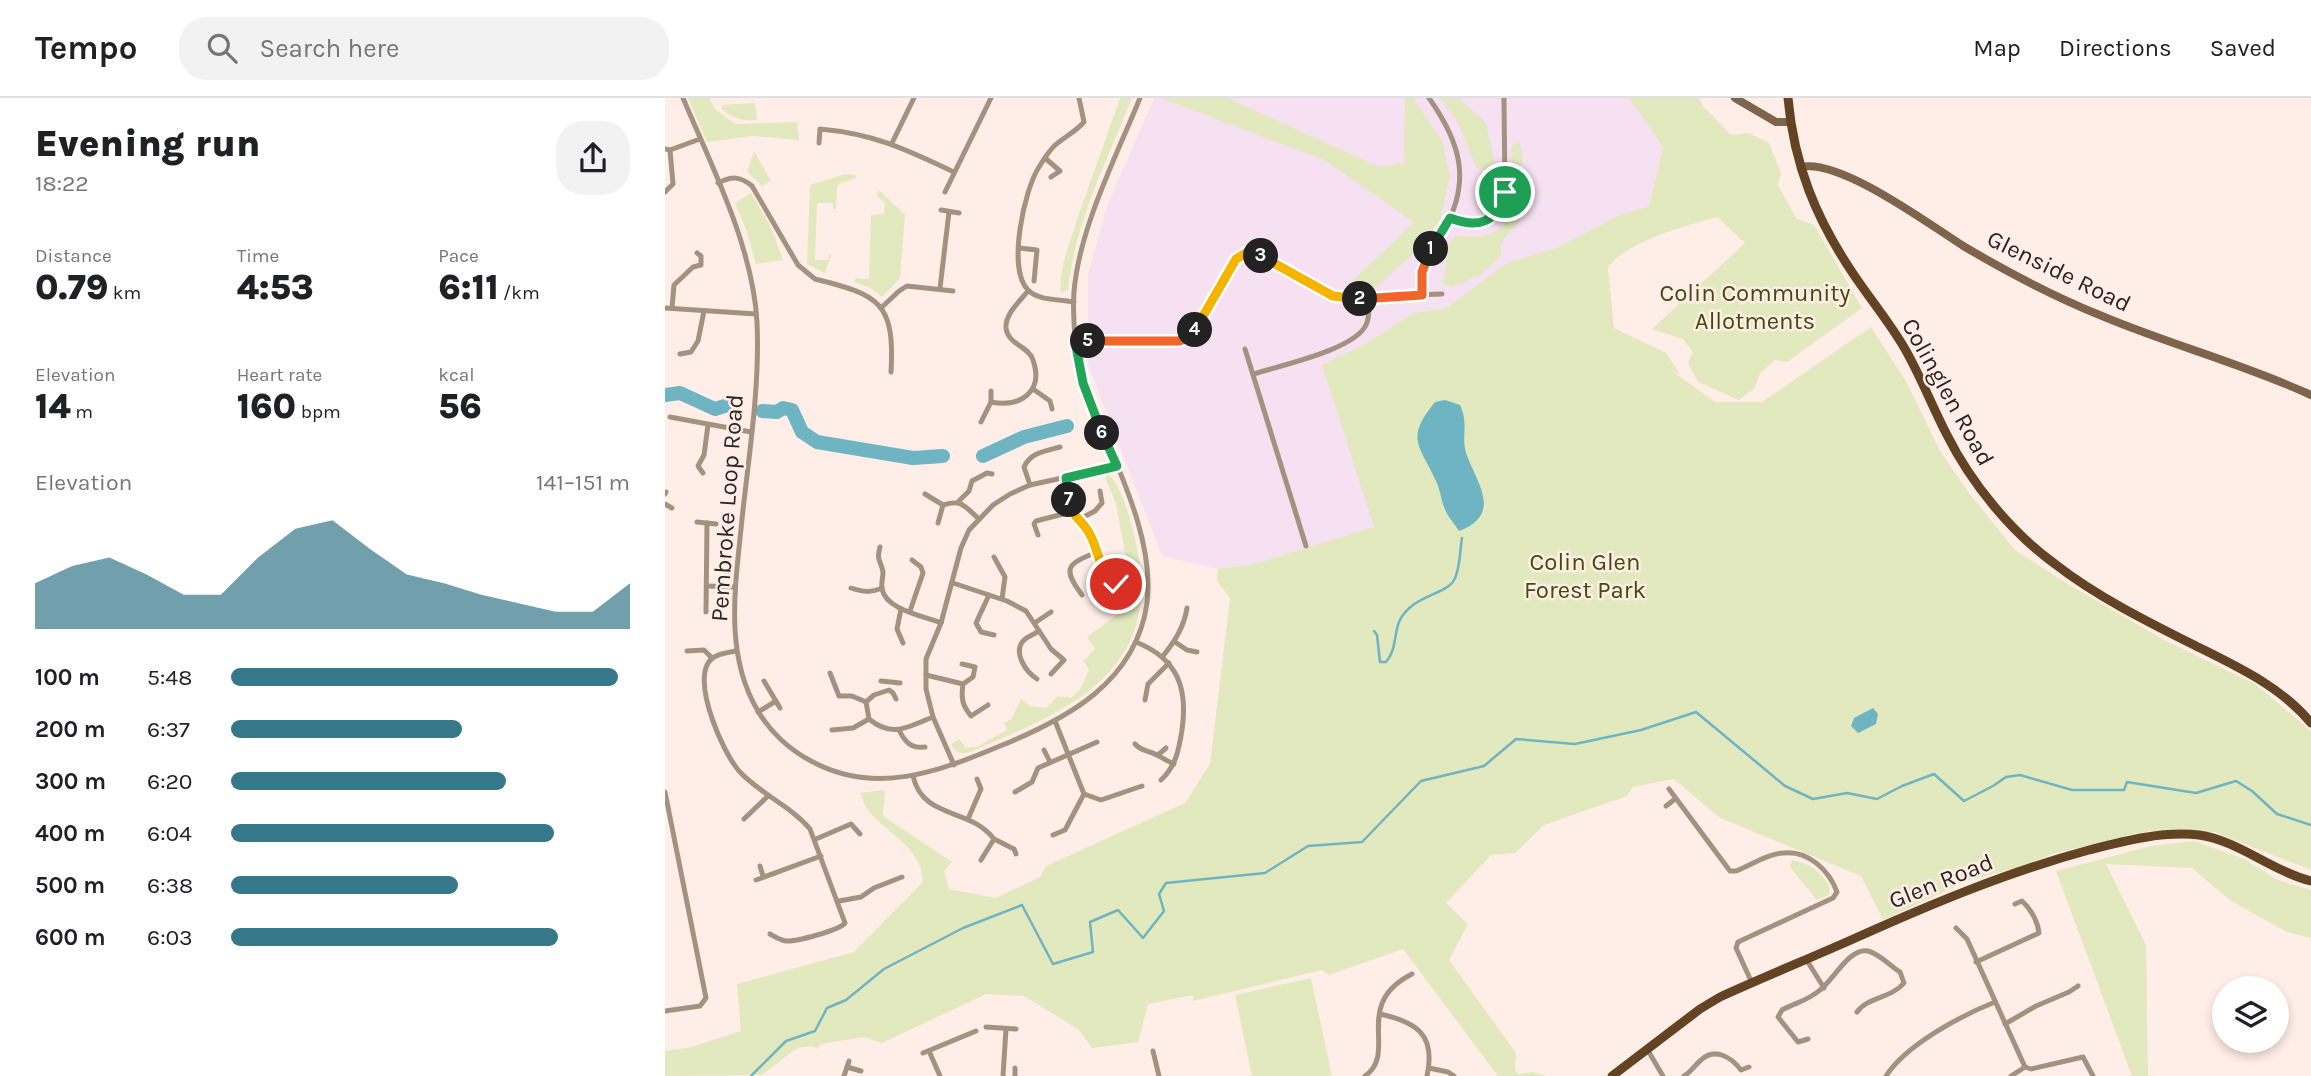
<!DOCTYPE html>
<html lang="en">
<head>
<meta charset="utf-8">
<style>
  body { margin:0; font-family:Karla,sans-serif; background:#f2f2f2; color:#202124; height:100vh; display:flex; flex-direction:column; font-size:26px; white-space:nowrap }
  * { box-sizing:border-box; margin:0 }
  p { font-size:23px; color:#757577 }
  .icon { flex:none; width:38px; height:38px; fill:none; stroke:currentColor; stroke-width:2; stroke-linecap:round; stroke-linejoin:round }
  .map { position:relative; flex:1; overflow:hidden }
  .side { display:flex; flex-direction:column; background:#fff; width:665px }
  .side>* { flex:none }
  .fabs { position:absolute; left:1547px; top:878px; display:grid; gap:14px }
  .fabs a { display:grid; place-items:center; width:77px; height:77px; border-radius:50%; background:#fff; box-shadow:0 4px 10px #0003; font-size:35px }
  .pin { position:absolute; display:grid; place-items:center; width:60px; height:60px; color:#fff; margin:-30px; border:4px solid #fff; border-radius:50%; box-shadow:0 2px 7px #0007 }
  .km { position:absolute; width:35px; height:35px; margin:-18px; border-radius:50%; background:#222; color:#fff; font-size:19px; line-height:35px; text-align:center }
  .round { display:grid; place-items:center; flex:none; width:74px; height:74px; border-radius:28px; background:#f2f2f2 }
  .headline { display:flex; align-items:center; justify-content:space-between; height:119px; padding:0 35px }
  h1 { font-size:38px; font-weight:800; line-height:52px }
  .figures { display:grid; grid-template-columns:repeat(3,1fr); gap:10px; height:119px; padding:7px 35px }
  .figures div { display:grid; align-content:center }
  .figures b { font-size:35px; font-weight:800 }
  .figures small { font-size:19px; font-weight:400 }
  .figures p { font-size:19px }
  .chart { height:196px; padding:14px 35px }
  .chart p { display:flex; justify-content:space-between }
  .chart svg { width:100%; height:126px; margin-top:7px; fill:#367889; opacity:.7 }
  ul { padding:0 35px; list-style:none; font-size:23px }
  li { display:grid; grid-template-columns:112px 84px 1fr; align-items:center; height:52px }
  li i { height:18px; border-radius:9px; background:#367889 }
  header { display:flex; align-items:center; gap:42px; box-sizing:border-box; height:98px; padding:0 35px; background:#fff; border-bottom:2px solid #e0e0e0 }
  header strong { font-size:33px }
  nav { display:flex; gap:38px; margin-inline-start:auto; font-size:24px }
  .search { width:490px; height:63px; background:#f2f2f2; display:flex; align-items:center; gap:18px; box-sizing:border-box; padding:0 24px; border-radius:28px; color:#757577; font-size:26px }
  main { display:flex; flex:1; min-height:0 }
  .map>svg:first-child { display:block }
</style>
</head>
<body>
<header>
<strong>Tempo</strong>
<div class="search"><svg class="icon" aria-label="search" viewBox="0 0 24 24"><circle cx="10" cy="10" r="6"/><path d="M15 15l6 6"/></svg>Search here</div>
<nav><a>Map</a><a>Directions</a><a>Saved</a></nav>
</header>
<main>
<section class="side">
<div class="headline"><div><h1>Evening run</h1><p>18:22</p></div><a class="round"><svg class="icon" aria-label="share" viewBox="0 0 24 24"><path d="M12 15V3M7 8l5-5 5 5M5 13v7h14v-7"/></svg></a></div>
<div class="figures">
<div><p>Distance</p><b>0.79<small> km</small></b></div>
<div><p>Time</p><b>4:53</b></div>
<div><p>Pace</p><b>6:11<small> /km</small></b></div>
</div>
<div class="figures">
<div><p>Elevation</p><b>14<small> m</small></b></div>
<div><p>Heart rate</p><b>160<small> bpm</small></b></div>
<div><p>kcal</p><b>56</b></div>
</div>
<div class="chart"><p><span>Elevation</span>141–151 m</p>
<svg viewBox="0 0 160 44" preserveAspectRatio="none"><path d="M0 44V28L10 22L20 19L30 25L40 32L50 32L60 19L70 9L80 6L90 16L100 25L110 28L120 32L130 35L140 38L150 38L160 28V44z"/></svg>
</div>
<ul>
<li><b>100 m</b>5:48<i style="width:97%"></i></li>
<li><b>200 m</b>6:37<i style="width:58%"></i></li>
<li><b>300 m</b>6:20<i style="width:69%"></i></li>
<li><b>400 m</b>6:04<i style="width:81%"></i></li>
<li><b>500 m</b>6:38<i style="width:57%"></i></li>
<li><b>600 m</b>6:03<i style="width:82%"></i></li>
</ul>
</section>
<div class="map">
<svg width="1646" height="978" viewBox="0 0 1646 978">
  <rect width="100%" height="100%" fill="#ffeee7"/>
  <polygon fill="#f5e1f1" points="489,0 964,0 998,49 984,108 953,118 894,149 840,166 782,210 748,215 702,245 657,267 710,429 590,466 553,471 497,458 423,267 423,177 442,108"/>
  <g fill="#e2e9be">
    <polygon points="23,0 44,0 50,11 70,26 132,24 134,42 88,38 42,44"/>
    <path d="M455,0H467C442,62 410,125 403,192L396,195C393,171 405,145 412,122C426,81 441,41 455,0Z"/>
    <polygon points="496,0 562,0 714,69 739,65 740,0 748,0 777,43 785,78 775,122 753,152 710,190 683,187 749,124 659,62"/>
    <polygon points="775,0 793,0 821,25 830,67 825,73 812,70 793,25"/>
    <path d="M964,0H1034L1038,8L1066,37L1084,35L1104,45L1116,75L1113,87L1131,120L1149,127L1197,210L1122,264L1110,262L1095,276L1089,291L1074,302L1033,284L1023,265L1028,254L1018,241L987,231L1080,145L1052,119C1021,128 963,143 943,169L949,230L1001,255L1015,276L1007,273L1050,304H1097L1206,229L1242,285L1275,353L1304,395L1350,452L1403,486L1501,543L1590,586L1646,633V772L1549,734L1484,733L1391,755L1351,770L1305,782L1218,822L1196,778L1055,720L1009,681L968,689L962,698L879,727L850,755L826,757L781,805L803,826L784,862L851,955L850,971L853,976L868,974L882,978H833L738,851L664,877L657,872L528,903V897L483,906L473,944L427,950L413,931L359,898L321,896L217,945L200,939L156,946L152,951L147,948L132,950L97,977L0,978V953L27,949L76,933L72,886L189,854L257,785C262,753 219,734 202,711C199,706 197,700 195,695L220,692L218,716L220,719L287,764L279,773L284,791L331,800L375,779L381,768L520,705L545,666L565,500L552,483L553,471L590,466L709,429L657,267L702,245L748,215L782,210L840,166L894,149L953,118L984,108L998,49Z"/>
    <path d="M90,5L92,22C77,23 69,21 57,11V7Z"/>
    <path d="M850,44L855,45L857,55V119L836,145V158L818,175L788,189L778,186L784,145L790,138C799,138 809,140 818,138C857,131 849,80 846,51Z"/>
    <polygon points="89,53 106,83 97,88 82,74"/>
    <polygon points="180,76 192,77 189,81 175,85 172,89 171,111 168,111 168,105 152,105 150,162 163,162 164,156 166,157 160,175 142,166 145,87"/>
    <polygon points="214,92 240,117 235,180 217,199 206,190 189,184 190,180 204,181 206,117 219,116 220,105 212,98"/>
    <polygon points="86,95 105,127 118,162 91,166 81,131 70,105"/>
    <path d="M444,377C457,388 468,429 471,446C500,575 402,613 305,654C295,657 291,655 286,646L294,641L301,650L311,649L342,632L339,625L347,620L356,601L365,608L381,610L393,598L406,600L416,590L424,571L418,563L430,551L422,539L469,504L467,480L469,469L460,455L451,406L440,379Z"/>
    <polygon points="1529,743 1579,761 1613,782 1646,792 1646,840 1622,834 1566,803 1527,770 1441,766 1481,847 1483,978 1467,978 1391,773 1486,748"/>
    <path d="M1127,762C1145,765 1157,774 1165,790L1164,797L1151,802C1144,789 1132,781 1125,768Z"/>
    <polygon points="646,880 667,978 587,978 570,897"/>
  </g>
  <g fill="#6fb4c3">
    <path d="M780,302L795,307C804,326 796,338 801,355C811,384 839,416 794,433C789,425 782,418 779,409C776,401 775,391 771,383C754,346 740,341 770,304Z"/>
    <polygon points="1208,610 1213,616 1211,626 1193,635 1186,628 1189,620"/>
  </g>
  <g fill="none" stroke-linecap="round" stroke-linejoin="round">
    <g stroke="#6fb4c3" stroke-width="2.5">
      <path d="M709,533L712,537L715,564H721C731,553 729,537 734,524C746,497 781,497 789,482C795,472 795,452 797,440"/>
      <polyline points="86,978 121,943 150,933 162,910 181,902 219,871 298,830 357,807 388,866 428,854 425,824 453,812 478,840 499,813 494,796 501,785 600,775 643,748 697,744 756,683 819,668 851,641 910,646 976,632 1031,614 1120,688 1148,701 1182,695 1212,701 1237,688 1269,676 1299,703 1328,688 1341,679 1355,677 1407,692 1459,692 1462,684 1531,695 1571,683 1587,693 1612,716 1646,727"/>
    </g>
    <g stroke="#6fb4c3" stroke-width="14">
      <polyline points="0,297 15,295 50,311 60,308"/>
      <polyline points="97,313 112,314 118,310 127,312 137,334 152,344 248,360 278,358"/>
      <polyline points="318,358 359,339 402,328"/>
    </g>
    <g stroke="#a49281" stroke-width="5">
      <path d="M18,0C47,69 88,149 92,224C95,289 84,356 77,421C71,484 58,555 93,613C105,634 125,652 146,663C210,698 273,674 335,648C402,621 471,584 482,505C491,434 442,351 419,285C411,255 407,225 409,194C414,131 451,59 475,0"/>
      <path d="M154,45L155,31C210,36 240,51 289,74"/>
      <polyline points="227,45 249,0"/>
      <polyline points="0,51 5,52 35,41"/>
      <polyline points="380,60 395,73 386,79"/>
      <path d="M53,85C67,78 75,78 87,88L133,167L150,181C214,197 230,204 226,274"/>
      <polyline points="0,94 8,86 5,52"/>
      <polyline points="280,94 326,0"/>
      <polyline points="276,112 294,115"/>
      <path d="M785,120C815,131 830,125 840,94L839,0"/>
      <polyline points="354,150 372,152 369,183"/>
      <polyline points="275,190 284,114"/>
      <path d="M757,197C755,171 765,154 779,132C807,82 795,44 764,0"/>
      <path d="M409,204C396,201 373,203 363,192C342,171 359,92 374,69C379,61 386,49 394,44C403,37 411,33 419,24L414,0"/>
      <polyline points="0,210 91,216"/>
      <polyline points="7,210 9,187 28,169 36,167 36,158 32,155"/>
      <polyline points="216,210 234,193 242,188 288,193"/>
      <polyline points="410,243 507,243 518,242 527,236 566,168 571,161 583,154 593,157 676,200 777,196"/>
      <polyline points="580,251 641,448"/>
      <polyline points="15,256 26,254 33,243 39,213"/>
      <path d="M589,276C616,267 689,252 701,227C705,219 704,209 704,200"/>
      <polyline points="368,291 385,303 387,311"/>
      <path d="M326,304C356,310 379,293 368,262C364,248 343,247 341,230C340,216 355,203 363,193"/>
      <polyline points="5,319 86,334"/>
      <polyline points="316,324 326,304 326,293"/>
      <polyline points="38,375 33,368 39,357 43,327"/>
      <polyline points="400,380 406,414 425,437 443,482 451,486 459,487"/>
      <path d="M365,387L359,369C366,354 381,353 395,349"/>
      <polyline points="0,396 1,394"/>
      <path d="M260,396L278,407C297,401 299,408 313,420"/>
      <polyline points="293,404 304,393 307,383 322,375 327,376"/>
      <polyline points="0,406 7,410"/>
      <polyline points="415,421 430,413 437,405 435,393"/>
      <polyline points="32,424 51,426"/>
      <polyline points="273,425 278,407"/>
      <polyline points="373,437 369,426 371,423 406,414"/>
      <path d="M215,449C211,463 216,462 218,474C218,480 216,485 217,491C221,512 259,518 276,525"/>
      <polyline points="329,459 340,479 337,501"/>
      <polyline points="288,485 342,503 361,513 386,551 399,562 386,576"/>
      <polyline points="42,488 70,489"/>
      <path d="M186,490C198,494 205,495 217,490"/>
      <polyline points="428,492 443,482"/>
      <polyline points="324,497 311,525 316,534 329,537"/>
      <path d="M417,497C396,469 403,466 432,454"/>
      <polyline points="236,511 232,531 238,545"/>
      <polyline points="245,513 258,475 256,469 247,462"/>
      <polyline points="41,514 42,425"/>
      <polyline points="371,524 386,514"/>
      <path d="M471,544C513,561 523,590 517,632C514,651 511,668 496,682"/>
      <polyline points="510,544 522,552 532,554"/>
      <polyline points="22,553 39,552 47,560"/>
      <path d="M71,553C61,555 47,556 42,567C31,592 57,653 74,673C95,696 126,708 145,731L180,825C175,832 130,844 121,843C114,842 110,839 105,836"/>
      <path d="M498,558C510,543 519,529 522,510"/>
      <path d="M297,566L310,569L308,579L298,586C296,600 297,607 306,618L323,607"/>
      <polyline points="165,575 174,598 187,598 201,604"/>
      <polyline points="261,577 298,586"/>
      <path d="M372,581C361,574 347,554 359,542C363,538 370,536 374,533"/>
      <polyline points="99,583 115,610"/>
      <polyline points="216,583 235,585"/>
      <path d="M231,601L228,595L224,592L209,597L201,604L204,621C228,641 244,628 268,619"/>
      <polyline points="480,602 483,586 504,565"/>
      <polyline points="93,614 111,603"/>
      <polyline points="390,623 419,696"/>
      <polyline points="167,632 188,630 204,621"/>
      <path d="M234,632C240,644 246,651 260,649"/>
      <path d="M470,646C477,654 483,652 492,657C498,660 502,663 509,666"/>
      <polyline points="379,652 385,664"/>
      <polyline points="493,657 501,650"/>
      <polyline points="289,667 268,619 261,591 261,561 276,525 296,450 304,432 328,407 345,396 365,387 452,368"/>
      <path d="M248,678C258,722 305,709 329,741"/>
      <path d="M1004,691L1065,773H1071C1086,767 1102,756 1118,755C1143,752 1164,772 1172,794L1168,800L1073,844L1071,850L1087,885"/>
      <polyline points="0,694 41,900 35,908 0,913"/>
      <polyline points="350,694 367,684 373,670 432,644"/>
      <polyline points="1001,708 1010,701"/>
      <polyline points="79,721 103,698"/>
      <polyline points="303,721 316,691 312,681"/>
      <polyline points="388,737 400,732 419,696 436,702 477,688"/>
      <polyline points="151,741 186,726 195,736"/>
      <polyline points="316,762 329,741 349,751 351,756"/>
      <polyline points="95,768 98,778"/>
      <polyline points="91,782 156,758"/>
      <polyline points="174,803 196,799 209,790 237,779"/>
      <polyline points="1291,830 1302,841 1360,969 1366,971 1418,959 1428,978"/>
      <polyline points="1141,861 1159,890"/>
      <path d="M1311,864L1374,835C1373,824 1366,811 1357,803L1350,806"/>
      <path d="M715,916C752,924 771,937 762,978"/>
      <polyline points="1340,926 1371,908 1404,894 1413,888"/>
      <polyline points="321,929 351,931"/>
      <path d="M1143,941L1133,944L1113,919L1117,912C1130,905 1144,902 1155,892C1169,881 1185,849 1203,853C1215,856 1225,868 1235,874L1239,885C1227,900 1202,899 1192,914"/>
      <polyline points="982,951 998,978"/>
      <polyline points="264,953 275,978"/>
      <polyline points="488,953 494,978"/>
      <polyline points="258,955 311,933"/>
      <polyline points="182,969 196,973"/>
      <polyline points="350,970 350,978"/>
      <polyline points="764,970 783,974 789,978"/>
      <polyline points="179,978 184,963"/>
      <polyline points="338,978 341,931"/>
      <path d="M700,978C734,954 686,907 747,876"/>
      <path d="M1019,978C1026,974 1030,967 1036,962C1050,949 1066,959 1076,972L1084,969"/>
      <path d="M1221,978C1241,947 1295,918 1330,904"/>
      <polyline points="1346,978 1360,969"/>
    </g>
    <g stroke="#7e644b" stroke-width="8">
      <polyline points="1070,0 1111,24 1125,24"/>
      <path d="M1136,69C1175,60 1265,127 1300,149C1344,175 1390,199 1437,218C1506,247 1579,266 1646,297"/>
    </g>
    <g stroke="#624424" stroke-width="9">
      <path d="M1123,0C1129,67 1151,121 1189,177C1205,201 1225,225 1240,251C1256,279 1267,308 1282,337C1306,385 1346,434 1390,466C1431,498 1481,523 1527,546C1569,567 1616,588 1646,625"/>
      <path d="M947,978L1035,911L1055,899C1099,879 1143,861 1186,842C1264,807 1342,774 1424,752C1459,743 1497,733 1534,737C1572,742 1607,773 1646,783"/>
    </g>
  </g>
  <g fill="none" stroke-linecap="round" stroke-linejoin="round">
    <defs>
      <path id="split-1" d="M766,151L785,120C815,131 830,125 840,94"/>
      <polyline id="split-2" points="695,201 757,197 757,174 766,151"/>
      <polyline id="split-3" points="596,158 668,198 695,201"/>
      <polyline id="split-4" points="530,232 571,161 583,154 596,158"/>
      <polyline id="split-5" points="423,243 514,243 522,240 530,232"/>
      <polyline id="split-6" points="423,243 410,243 418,285 437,335"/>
      <polyline id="split-7" points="404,402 401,380 452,368 437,335"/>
      <path id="split-8" d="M404,402C406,418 415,420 423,433C434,450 434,476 451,486"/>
    </defs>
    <use href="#split-1" stroke="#fff" stroke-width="14"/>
    <use href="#split-2" stroke="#fff" stroke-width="14"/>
    <use href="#split-3" stroke="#fff" stroke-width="14"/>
    <use href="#split-4" stroke="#fff" stroke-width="14"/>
    <use href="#split-5" stroke="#fff" stroke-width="14"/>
    <use href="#split-6" stroke="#fff" stroke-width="14"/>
    <use href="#split-7" stroke="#fff" stroke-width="14"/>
    <use href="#split-8" stroke="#fff" stroke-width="14"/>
    <use href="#split-1" stroke="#22a559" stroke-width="9"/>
    <use href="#split-2" stroke="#f0652b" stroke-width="9"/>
    <use href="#split-3" stroke="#f5b400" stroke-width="9"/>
    <use href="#split-4" stroke="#f5b400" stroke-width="9"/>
    <use href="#split-5" stroke="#f0652b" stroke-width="9"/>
    <use href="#split-6" stroke="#22a559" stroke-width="9"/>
    <use href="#split-7" stroke="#22a559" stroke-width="9"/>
    <use href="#split-8" stroke="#f5b400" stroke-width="9"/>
  </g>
  <g text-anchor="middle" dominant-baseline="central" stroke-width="5" stroke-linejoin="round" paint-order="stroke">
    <g font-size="24" fill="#2d231f" stroke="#ffeee7">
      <text transform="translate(1394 173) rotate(26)">Glenside Road</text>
      <text transform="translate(1283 294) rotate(61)">Colinglen Road</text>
      <text transform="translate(62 410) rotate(-86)">Pembroke Loop Road</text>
      <text transform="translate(1276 783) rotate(-22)">Glen Road</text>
    </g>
    <g font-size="24" fill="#454a09" stroke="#ffeee7">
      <text x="1090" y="195">Colin Community<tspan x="1090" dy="28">Allotments</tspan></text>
      <text x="920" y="464">Colin Glen<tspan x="920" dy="28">Forest Park</tspan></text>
    </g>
  </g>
</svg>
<div class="fabs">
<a><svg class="icon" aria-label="layers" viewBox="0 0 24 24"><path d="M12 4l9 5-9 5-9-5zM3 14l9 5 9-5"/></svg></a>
</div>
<div class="pin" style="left:840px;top:94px;background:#1e9e55"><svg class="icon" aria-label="arrive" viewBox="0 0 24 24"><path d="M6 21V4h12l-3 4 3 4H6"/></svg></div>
<div class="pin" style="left:451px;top:486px;background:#d93025"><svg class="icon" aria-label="check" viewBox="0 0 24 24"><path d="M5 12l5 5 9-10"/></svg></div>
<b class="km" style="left:766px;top:151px">1</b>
<b class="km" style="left:695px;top:201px">2</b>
<b class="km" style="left:596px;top:158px">3</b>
<b class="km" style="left:530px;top:232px">4</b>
<b class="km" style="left:423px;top:243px">5</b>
<b class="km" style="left:437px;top:335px">6</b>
<b class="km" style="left:404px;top:402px">7</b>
</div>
</main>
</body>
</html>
